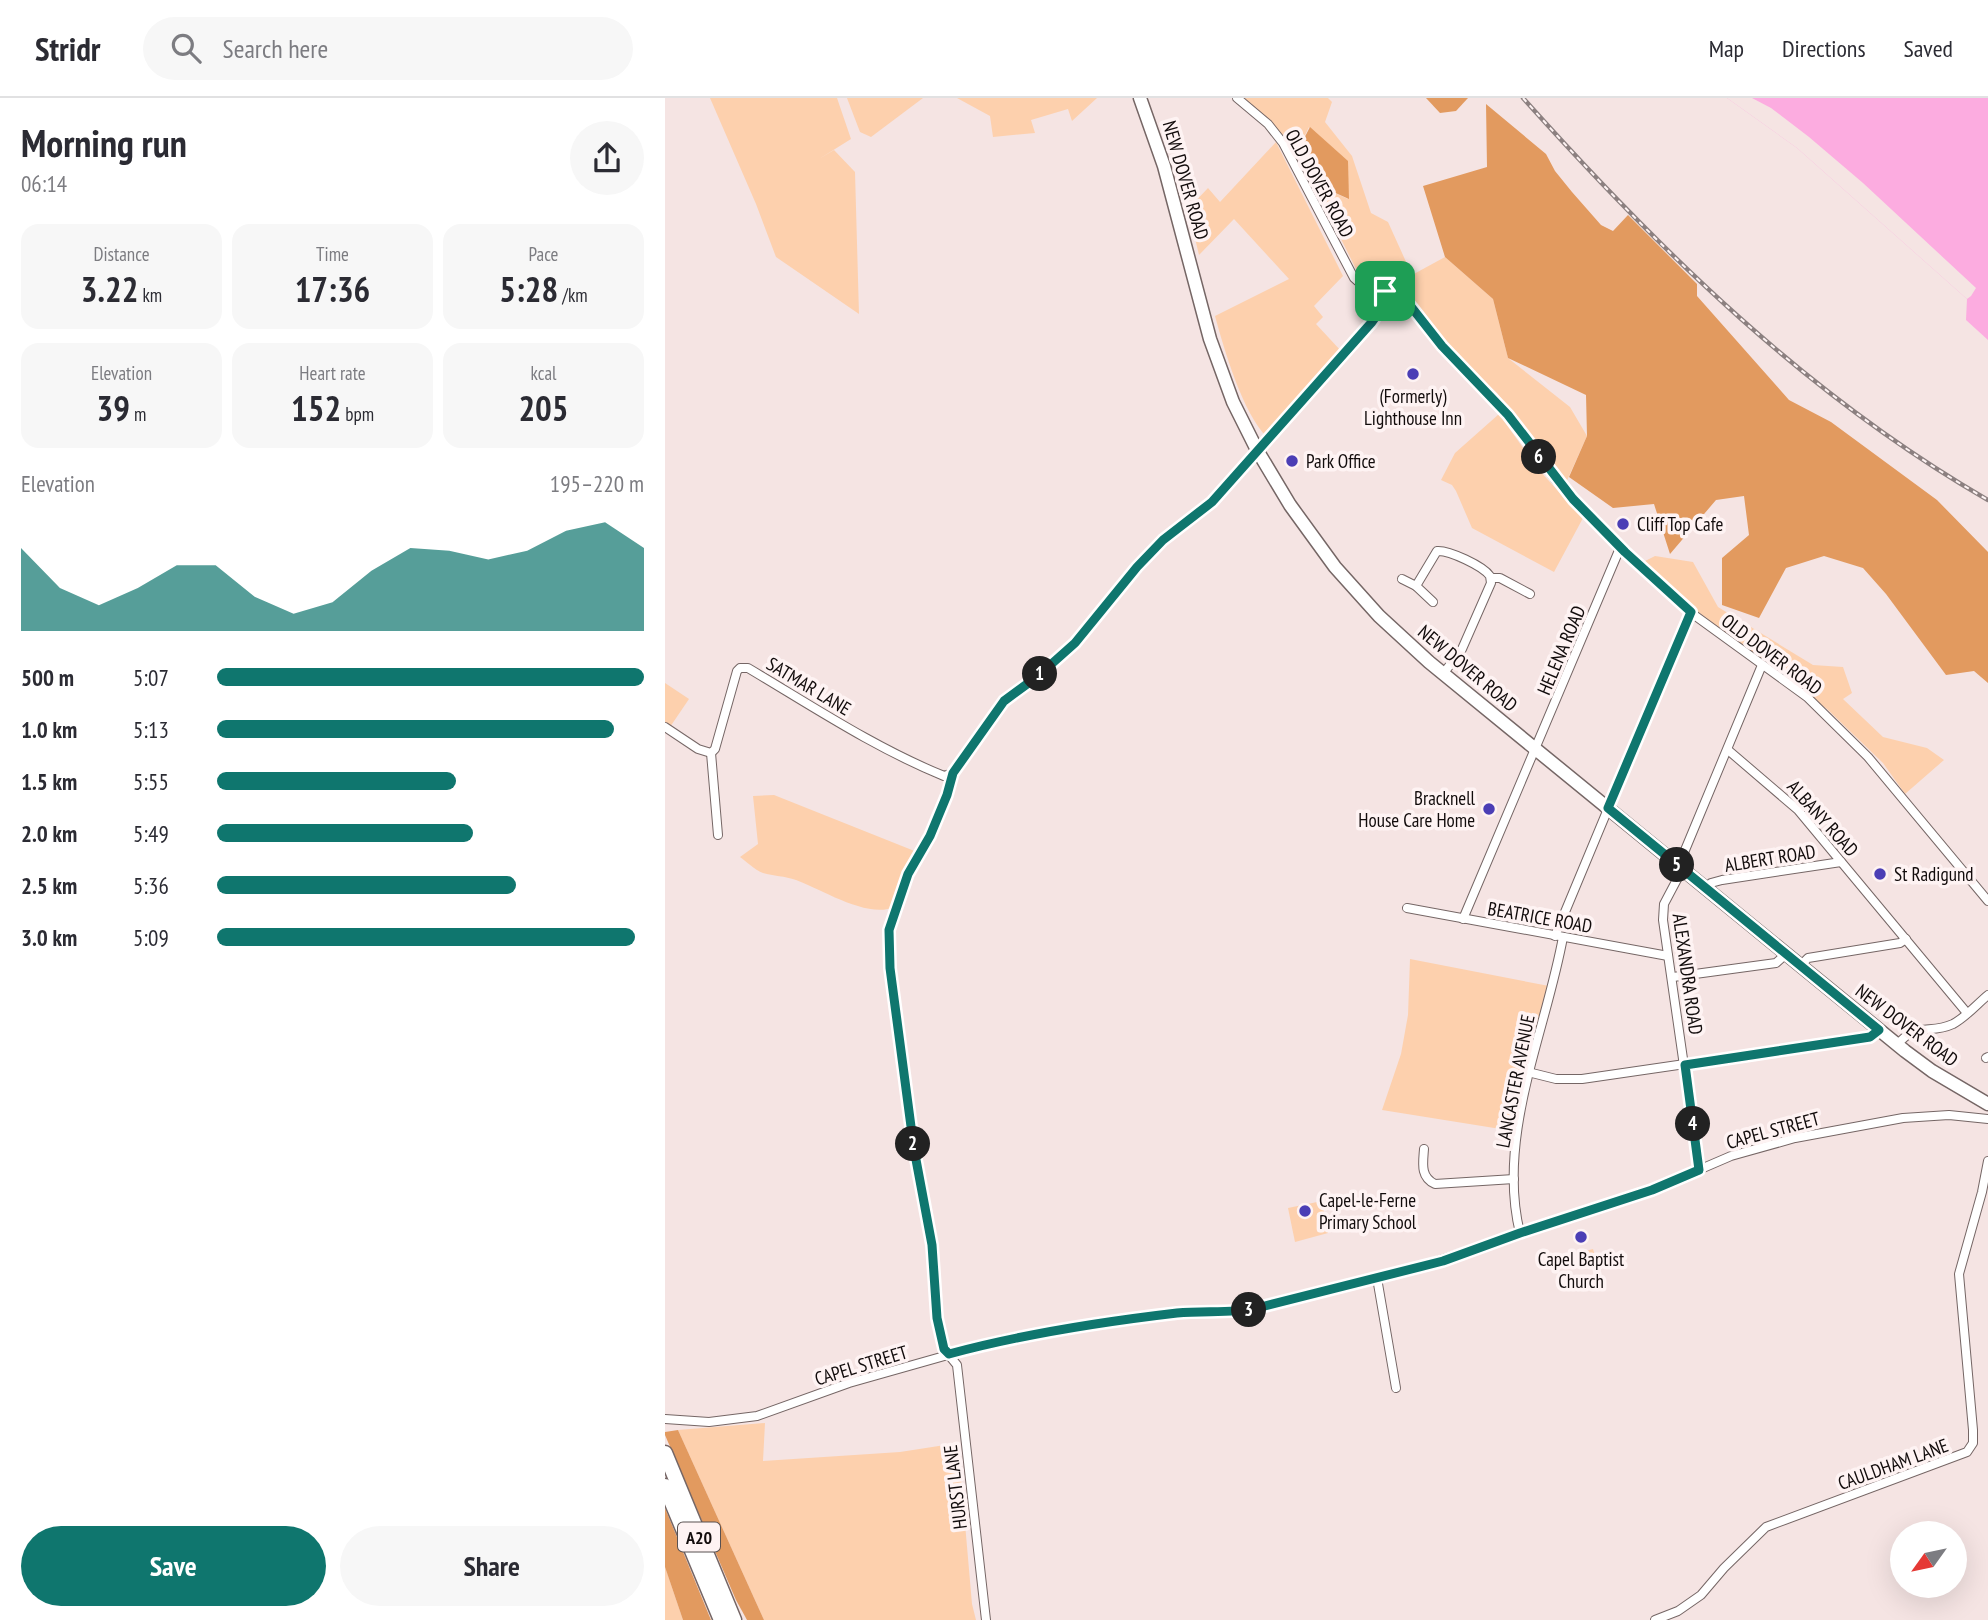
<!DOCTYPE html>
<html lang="en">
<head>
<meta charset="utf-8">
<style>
  body { margin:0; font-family:"PT Sans Narrow",sans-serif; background:#f7f7f7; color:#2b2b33; height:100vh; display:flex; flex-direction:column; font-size:26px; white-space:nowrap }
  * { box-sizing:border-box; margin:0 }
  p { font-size:23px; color:#7c7c81 }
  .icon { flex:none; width:38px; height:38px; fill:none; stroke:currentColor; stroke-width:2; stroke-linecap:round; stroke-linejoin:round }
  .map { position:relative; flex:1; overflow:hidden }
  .drawer { display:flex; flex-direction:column; background:#fff; width:665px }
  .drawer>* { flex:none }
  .needle { width:46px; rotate:237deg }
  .controls { position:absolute; left:1225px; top:1423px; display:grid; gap:14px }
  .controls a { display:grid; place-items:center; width:77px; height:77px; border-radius:50%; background:#fff; box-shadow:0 7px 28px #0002; font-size:35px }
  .pin { position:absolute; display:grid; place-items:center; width:60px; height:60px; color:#fff; margin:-30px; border-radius:14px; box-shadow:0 4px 10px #0006 }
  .km { position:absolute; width:35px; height:35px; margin:-18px; border-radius:50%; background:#222; color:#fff; font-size:19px; line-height:35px; text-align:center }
  .round { display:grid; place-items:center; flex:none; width:74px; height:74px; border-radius:37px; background:#f7f7f7 }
  .head { display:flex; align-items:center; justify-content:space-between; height:119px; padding:0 21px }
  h1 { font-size:38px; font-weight:700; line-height:52px }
  .metrics { display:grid; grid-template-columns:repeat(3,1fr); gap:10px; height:119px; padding:7px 21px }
  .metrics div { display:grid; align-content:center; border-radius:18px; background:#f7f7f7; text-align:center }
  .metrics b { font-size:35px; font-weight:700 }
  .metrics small { font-size:19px; font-weight:400 }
  .metrics p { font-size:19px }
  .chart { height:196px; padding:14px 21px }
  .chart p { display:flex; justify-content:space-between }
  .chart svg { width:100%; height:126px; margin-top:7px; fill:#0f766e; opacity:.7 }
  .button { display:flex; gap:14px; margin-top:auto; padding:14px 21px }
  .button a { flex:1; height:80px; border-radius:42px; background:#0f766e; color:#fff; font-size:28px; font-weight:700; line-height:80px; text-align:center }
  .button a+a { background:#f7f7f7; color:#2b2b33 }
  ul { padding:0 21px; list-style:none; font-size:23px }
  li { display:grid; grid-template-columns:112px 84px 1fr; align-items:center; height:52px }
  li i { height:18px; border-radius:9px; background:#0f766e }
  header { display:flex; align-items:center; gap:42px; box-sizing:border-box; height:98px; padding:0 35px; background:#fff; border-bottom:2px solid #e1e1e2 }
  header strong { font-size:33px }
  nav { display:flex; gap:38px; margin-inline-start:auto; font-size:24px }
  .search { width:490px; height:63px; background:#f7f7f7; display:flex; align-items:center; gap:18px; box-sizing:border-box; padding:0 24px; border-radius:38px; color:#7c7c81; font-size:26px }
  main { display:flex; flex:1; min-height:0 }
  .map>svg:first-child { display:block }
</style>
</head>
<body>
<header>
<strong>Stridr</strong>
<div class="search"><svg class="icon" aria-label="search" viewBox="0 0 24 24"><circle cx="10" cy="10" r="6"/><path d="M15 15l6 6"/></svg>Search here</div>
<nav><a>Map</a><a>Directions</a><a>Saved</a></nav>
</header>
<main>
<section class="drawer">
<div class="head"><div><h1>Morning run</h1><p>06:14</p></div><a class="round"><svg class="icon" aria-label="share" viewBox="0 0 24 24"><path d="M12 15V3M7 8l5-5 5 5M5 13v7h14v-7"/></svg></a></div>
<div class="metrics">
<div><p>Distance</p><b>3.22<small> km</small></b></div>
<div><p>Time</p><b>17:36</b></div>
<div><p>Pace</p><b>5:28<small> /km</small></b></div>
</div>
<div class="metrics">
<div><p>Elevation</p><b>39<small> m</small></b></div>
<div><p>Heart rate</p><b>152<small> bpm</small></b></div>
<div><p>kcal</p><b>205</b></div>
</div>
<div class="chart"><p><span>Elevation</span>195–220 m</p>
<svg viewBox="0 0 160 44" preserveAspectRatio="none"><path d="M0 44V15L10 29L20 35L30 29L40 21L50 21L60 32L70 38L80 34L90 23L100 15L110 16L120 19L130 16L140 9L150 6L160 15V44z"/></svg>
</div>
<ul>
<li><b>500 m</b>5:07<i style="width:100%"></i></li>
<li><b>1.0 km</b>5:13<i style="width:93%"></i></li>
<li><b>1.5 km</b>5:55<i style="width:56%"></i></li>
<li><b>2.0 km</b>5:49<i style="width:60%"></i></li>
<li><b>2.5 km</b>5:36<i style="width:70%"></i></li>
<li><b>3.0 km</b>5:09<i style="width:98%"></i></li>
</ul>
<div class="button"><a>Save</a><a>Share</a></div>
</section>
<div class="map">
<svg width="1323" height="1522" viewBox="0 0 1323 1522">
  <rect width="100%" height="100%" fill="#f5e4e3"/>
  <g fill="#fdd0ad">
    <polygon points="45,0 172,0 186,41 154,61 169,52 190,74 194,216 111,159 91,106"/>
    <polygon points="182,0 258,0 206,39 195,34"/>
    <polygon points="292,0 432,0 407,23 403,11 366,22 370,35 328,39 325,18"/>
    <polygon points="573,0 663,0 667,4 660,24 687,58 706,115 723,124 747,177 780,159 828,201 843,260 905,309 922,338 900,387 832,295 788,255 733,183 724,186 692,173 648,85 683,101 644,29 632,54"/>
    <path d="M611,44L678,178L649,208L658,219L651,226L677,254L602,339C578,316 559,251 550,218L624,181L569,121L534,157L523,111L543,90L555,104Z"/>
    <polygon points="834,316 873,371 918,420 889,474 807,430 791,393 787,387 776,382 790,355"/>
    <polygon points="990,458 1028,464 1053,509 1148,567 1178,569 1187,595 1178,601 1218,639 1262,650 1279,662 1240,696 1218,665 1162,611 1028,510 978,464"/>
    <polygon points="0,585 24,601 5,629 0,625"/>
    <path d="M109,697L252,754L242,768L230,808C206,823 154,790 131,782C120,778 108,778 98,775C90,772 82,764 75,759L93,746L88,698Z"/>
    <polygon points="745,861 884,888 848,1033 717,1012 736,956 743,917"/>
    <polygon points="657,1103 663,1135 630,1144 623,1110"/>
    <polygon points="928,1151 932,1165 917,1170 913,1155"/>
    <polygon points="100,1325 98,1363 235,1354 293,1345 307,1506 311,1522 99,1522 13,1332"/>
    <polygon points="0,1469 18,1522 0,1522"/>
  </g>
  <g fill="#e29a5f">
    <polygon points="761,0 803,0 791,13 775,15"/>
    <polygon points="821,6 881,56 890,73 907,94 936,127 948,133 963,117 1032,186 1032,198 1124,302 1166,324 1272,402 1323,454 1323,585 1309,573 1281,577 1221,496 1198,470 1159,458 1121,470 1094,520 1057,507 1057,460 1084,437 1079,398 1051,402 1005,456 989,406 948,410 904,379 922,338 921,297 843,260 828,201 780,159 758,88 822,69"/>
    <polygon points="645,29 683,63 684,101 648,85 632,54"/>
    <polygon points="13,1332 99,1522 82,1522 71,1502 0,1337 0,1334"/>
    <polygon points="0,1410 46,1522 18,1522 0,1469"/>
  </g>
  <polygon fill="#fcace0" points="1062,0 1323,0 1323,242 1301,222 1302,201 1132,50"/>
  <polygon fill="#f5e4e3" points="1062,0 1087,0 1106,10 1144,39 1198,85 1311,190 1306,198 1302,201 1132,50"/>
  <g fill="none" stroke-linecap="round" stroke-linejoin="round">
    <defs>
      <g id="minor">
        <path d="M572,0L603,26L618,45L689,180C705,196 720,188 737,197L777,249L843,317L891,382L951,446L1025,514L1142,599L1203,659L1323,803"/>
        <polyline points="826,480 835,480 865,496"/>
        <polyline points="737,481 751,488"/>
        <path d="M768,504L751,488L772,453C784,452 818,468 825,478L826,485L797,551L778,576"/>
        <path d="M0,629L33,651L46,655L50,651L72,573L75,570H83C147,608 210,650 279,678L288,675"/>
        <polyline points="1063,652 1133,712 1302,915"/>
        <polyline points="46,655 53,737"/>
        <polyline points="1013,769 1097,567"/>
        <polyline points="1017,772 999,806 998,822 1034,1072"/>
        <polyline points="1041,791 1046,785 1057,782 1176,764"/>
        <polyline points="742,810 1003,858"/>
        <polyline points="798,821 955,450"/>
        <polyline points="890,838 1025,514"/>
        <polyline points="1135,868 1143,860 1235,845 1241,841"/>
        <polyline points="1008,879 1111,865 1121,856"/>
        <path d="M1232,947C1252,923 1264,937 1288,926C1301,919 1312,906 1323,897"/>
        <polyline points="1321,960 1323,959"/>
        <polyline points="863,974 891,981 917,981 1205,939 1214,932"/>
        <path d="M759,1051C758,1065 755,1079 770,1086L849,1081"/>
        <path d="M855,1135C831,1038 881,933 898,839"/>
        <polyline points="712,1180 731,1290"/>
        <polyline points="0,1321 44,1324 92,1318 184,1285 336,1242 397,1231 512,1215 581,1212 745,1172 987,1092 1066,1058 1130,1040 1238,1020 1284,1017 1323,1021"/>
        <polyline points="321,1522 292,1267 279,1251 272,1220 267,1147 249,1051 225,870 224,832 243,776 265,738 282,697 288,675 339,603 374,578 410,545 490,450 547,404 712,218 717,210 720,193"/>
        <polyline points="990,1522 1013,1513 1036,1497 1059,1470 1101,1429 1302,1354 1308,1345 1308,1332 1294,1176 1317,1094 1323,1063"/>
      </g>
      <polyline id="secondary" points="475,0 499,68 545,241 568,304 592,352 625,407 670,469 714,518 764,564 1240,953 1267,973 1323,1006"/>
      <g id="trunk">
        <polyline points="0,1355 69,1522"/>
        <polyline points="0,1388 56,1522"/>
      </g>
    </defs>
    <use href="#minor" stroke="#756665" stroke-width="10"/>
    <use href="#secondary" stroke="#756665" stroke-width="15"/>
    <use href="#trunk" stroke="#756665" stroke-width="17"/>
    <use href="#minor" stroke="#fff" stroke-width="8"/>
    <use href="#secondary" stroke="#fff" stroke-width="12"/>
    <use href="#trunk" stroke="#fff" stroke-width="14"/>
    <defs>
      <path id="rail" d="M858,0C996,154 1143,298 1323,402"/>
    </defs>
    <use href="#rail" stroke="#8c8080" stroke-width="4.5"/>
    <use href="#rail" stroke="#fef3f3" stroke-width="2" stroke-dasharray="5" stroke-linecap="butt"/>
  </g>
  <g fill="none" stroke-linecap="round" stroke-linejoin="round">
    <defs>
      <path id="route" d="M720,193L733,195L740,201L777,248L843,317L908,401L960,454L1026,514L943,710L1214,932L1205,939L1020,967L1034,1072L987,1092L855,1135L778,1163L592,1210C566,1216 539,1212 512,1215C435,1224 358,1236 284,1256L279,1251L272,1220L267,1147L249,1051L225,870L224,832L243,776L265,738L282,697L288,675L339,603L373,578L410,545L472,469L498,442L547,404L707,224L717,210Z"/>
    </defs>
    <use href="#route" stroke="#fff" stroke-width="14"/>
    <use href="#route" stroke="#0f766e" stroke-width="9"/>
  </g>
  <g fill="#4b3eb5" stroke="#fef3f3" stroke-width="2.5">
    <circle cx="748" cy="276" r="7"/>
    <circle cx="627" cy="363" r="7"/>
    <circle cx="958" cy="426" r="7"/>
    <circle cx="824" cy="711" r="7"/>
    <circle cx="1215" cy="776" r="7"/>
    <circle cx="640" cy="1113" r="7"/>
    <circle cx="916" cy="1139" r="7"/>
  </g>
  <g text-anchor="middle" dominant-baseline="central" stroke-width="7" stroke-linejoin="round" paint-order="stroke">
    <rect fill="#fef3f3" stroke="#595151" stroke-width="2" x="13" y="1424.5" width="42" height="29" rx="5"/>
    <g font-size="18" font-weight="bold" fill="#120c0c">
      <text x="34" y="1439">A20</text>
    </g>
    <g font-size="19" fill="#120c0c" stroke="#fef3f3">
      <text transform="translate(521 82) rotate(74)">NEW DOVER ROAD</text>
      <text transform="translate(655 85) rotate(61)">OLD DOVER ROAD</text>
      <text transform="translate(896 552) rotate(-67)">HELENA ROAD</text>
      <text transform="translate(1107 556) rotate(37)">OLD DOVER ROAD</text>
      <text transform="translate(803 570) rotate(40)">NEW DOVER ROAD</text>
      <text transform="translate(144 588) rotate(31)">SATMAR LANE</text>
      <text transform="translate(1158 720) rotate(48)">ALBANY ROAD</text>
      <text transform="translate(1105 760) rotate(-9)">ALBERT ROAD</text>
      <text transform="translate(875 819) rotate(10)">BEATRICE ROAD</text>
      <text transform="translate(1023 876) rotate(82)">ALEXANDRA ROAD</text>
      <text transform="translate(1242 927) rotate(37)">NEW DOVER ROAD</text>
      <text transform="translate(850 983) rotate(-79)">LANCASTER AVENUE</text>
      <text transform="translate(1108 1032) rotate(-15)">CAPEL STREET</text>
      <text transform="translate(196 1267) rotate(-17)">CAPEL STREET</text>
      <text transform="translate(1228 1366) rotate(-20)">CAULDHAM LANE</text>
      <text transform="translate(290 1389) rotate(-97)">HURST LANE</text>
    </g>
    <g font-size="19" fill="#120c0c" stroke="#fef3f3" text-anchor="start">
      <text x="748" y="298" text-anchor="middle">(Formerly)<tspan x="748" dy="22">Lighthouse Inn</tspan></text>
      <text x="641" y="363">Park Office</text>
      <text x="972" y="426">Cliff Top Cafe</text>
      <text x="810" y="700" text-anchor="end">Bracknell<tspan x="810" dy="22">House Care Home</tspan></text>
      <text x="1229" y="776">St Radigund</text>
      <text x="654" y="1102">Capel-le-Ferne<tspan x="654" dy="22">Primary School</tspan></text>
      <text x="916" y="1161" text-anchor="middle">Capel Baptist<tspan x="916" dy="22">Church</tspan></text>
    </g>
  </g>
</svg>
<div class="controls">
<a><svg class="needle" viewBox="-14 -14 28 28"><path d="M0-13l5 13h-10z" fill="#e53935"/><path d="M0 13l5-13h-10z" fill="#7c7c81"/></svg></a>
</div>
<div class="pin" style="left:720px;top:193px;background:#1e9e55"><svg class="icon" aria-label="arrive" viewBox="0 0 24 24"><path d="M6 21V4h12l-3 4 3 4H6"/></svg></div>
<b class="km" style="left:375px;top:576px">1</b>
<b class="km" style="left:248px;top:1046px">2</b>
<b class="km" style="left:584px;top:1212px">3</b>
<b class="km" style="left:1028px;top:1026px">4</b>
<b class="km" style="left:1012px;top:767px">5</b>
<b class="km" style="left:874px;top:359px">6</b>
</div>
</main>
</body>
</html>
